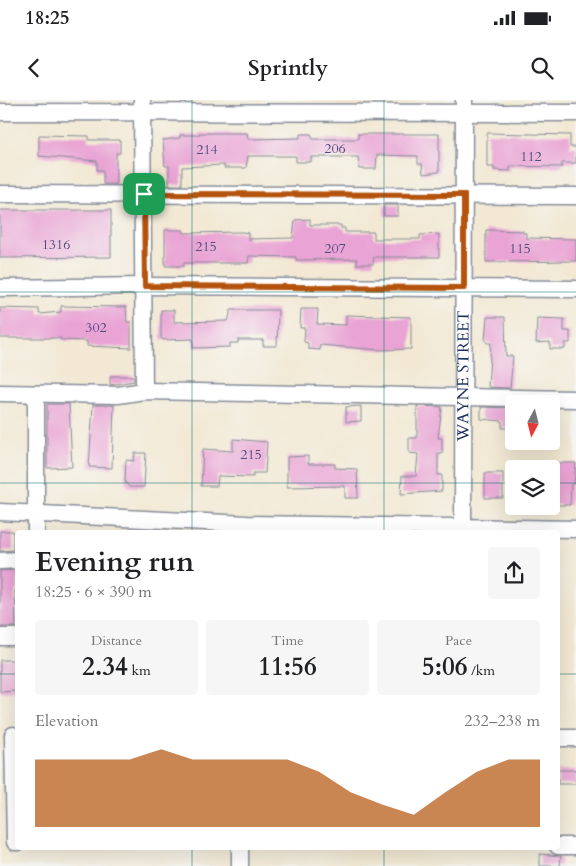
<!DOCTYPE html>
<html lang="en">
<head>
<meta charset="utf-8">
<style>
  body { margin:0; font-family:Cardo,serif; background:#f6f6f6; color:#202124; height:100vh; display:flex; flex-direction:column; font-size:19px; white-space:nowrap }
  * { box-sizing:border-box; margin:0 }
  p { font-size:16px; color:#757577 }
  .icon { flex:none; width:28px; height:28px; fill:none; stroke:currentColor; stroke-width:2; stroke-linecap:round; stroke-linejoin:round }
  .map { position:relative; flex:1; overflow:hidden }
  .side { position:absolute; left:15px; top:430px; width:545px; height:320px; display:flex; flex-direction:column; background:#fff; border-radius:5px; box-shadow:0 5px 20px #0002 }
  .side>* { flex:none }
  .needle { width:32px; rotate:187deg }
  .controls { position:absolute; left:505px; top:295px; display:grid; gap:10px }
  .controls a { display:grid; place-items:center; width:55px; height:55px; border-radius:5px; background:#fff; box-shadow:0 5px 20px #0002; font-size:25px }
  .pin { position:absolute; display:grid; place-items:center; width:42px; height:42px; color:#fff; margin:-21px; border-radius:10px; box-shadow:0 2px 8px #0006 }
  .round { display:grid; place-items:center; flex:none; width:52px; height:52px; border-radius:5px; background:#f6f6f6 }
  .head { display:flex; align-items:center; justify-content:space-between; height:85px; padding:0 20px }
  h1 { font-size:28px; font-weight:800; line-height:38px }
  .stats { display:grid; grid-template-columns:repeat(3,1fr); gap:8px; height:85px; padding:5px 20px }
  .stats div { display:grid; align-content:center; border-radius:5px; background:#f6f6f6; text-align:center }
  .stats b { font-size:25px; font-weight:800 }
  .stats small { font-size:14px; font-weight:400 }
  .stats p { font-size:14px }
  .chart { height:140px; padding:10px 20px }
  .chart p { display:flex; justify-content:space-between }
  .chart svg { width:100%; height:90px; margin-top:5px; fill:#b45309; opacity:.7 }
  .status { display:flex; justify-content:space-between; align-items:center; height:35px; padding:0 25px; background:#fff; direction:ltr }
  .status svg { height:14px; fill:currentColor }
  header { display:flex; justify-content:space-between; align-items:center; height:65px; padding:0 20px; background:#fff; font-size:22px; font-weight:800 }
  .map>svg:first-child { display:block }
</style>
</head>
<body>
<div class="status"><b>18:25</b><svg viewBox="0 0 49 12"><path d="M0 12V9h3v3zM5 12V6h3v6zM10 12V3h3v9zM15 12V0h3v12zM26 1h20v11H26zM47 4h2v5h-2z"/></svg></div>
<header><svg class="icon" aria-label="back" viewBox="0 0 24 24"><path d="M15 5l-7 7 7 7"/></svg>Sprintly<svg class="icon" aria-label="search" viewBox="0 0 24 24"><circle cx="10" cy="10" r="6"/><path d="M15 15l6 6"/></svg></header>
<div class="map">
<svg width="576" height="766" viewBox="0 0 576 766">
  <rect width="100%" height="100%" fill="#f6f6f2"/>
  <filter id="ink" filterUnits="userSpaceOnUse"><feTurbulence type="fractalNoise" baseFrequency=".02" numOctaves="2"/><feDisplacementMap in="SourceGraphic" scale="10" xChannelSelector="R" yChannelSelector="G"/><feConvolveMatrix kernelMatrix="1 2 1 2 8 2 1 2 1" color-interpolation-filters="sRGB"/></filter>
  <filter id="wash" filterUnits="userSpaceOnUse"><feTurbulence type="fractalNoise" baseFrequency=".0096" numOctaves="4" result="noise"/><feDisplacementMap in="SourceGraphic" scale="20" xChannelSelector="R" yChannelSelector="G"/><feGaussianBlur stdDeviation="1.12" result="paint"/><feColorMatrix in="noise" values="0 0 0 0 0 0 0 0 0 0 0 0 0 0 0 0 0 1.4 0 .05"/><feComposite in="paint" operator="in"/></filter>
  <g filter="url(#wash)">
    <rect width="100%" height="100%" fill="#f2e8d3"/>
    <g id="blocks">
      <g fill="#e9a3d4">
        <polygon points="199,33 247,33 248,39 300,38 300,34 311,34 313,39 358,39 358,34 439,34 439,72 423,74 422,64 418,64 418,56 377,55 376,69 359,69 358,57 311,57 311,62 296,62 296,56 248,56 246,68 224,68 224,65 182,67 182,85 169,85 169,66 165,66 163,40 180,38 180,35 199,35"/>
        <polygon points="487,33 570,35 570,47 576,47 576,63 562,63 562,67 510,66 510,71 494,70 494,67 487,67"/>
        <polygon points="39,35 89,36 89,40 120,40 120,53 116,53 116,84 103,84 103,70 97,70 97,61 39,56"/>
        <rect x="384" y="105" width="14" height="11"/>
        <polygon points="0,110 111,110 111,157 0,158"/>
        <polygon points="310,119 310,125 341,125 341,128 345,128 345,132 374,132 374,139 420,139 420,135 439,134 439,157 374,157 373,164 357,164 357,159 296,160 296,157 249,156 248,163 184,163 184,166 165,166 165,130 183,130 184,133 242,132 248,133 248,139 293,138 295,120"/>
        <polygon points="486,130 523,131 523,133 526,133 526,138 576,139 576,161 486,162"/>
        <polygon points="61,206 126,207 127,222 131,222 131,248 87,246 87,241 61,240 61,238 0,238 0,208 39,209 39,214 61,212"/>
        <polygon points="301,209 318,209 317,224 346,225 346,215 411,217 411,249 380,250 320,245 320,250 308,249 308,243 304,242 305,228 300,228"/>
        <polygon points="161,210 174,210 174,222 228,221 231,210 278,210 277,246 263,246 263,240 238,240 238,243 230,243 230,247 193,248 193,239 163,240 161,238"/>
        <polygon points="487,217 505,217 506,256 513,256 510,288 488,287 491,243 487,243 485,239"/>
        <polygon points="537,218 564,219 564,231 570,231 570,243 565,243 565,249 550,249 550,242 536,243"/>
        <polygon points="110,276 134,276 134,281 110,285"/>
        <polygon points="47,304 69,304 72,367 47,368"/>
        <polygon points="93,305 114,305 112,368 89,367"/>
        <polygon points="361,306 361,321 346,322 346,307"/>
        <polygon points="417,306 442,307 438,338 442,338 442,353 438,353 438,375 442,375 442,391 401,394 402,376 416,376 418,354 409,353 409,338 417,338"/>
        <polygon points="481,307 514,308 514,328 502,328 502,321 481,319"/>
        <polygon points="233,339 267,342 265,373 253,373 253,377 218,376 217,386 201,386 203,349 233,351"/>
        <polygon points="135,353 146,353 144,387 129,387 125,382 126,360 134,361"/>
        <polygon points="308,356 308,364 335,364 335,368 357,369 358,398 345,398 345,386 287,387 287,357"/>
        <polygon points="552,363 576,363 574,384 571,384 570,405 552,405"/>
        <rect x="485" y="373" width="18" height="25"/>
        <polygon points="0,431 13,431 13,450 0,451"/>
        <polygon points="18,470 18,490 15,490 16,527 0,527 0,471"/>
        <polygon points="0,560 18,560 18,591 0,592"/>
        <rect x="558" y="670" width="18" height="14"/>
        <polygon points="540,754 561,756 560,766 540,766"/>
      </g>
    </g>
  </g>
  <g filter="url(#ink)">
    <use href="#blocks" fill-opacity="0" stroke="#868c98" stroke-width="1"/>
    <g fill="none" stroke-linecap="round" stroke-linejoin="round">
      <defs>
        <g id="minor">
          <polyline points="142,0 144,291"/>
          <polyline points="0,12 576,13"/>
          <polyline points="0,94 576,96"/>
          <polyline points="0,188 145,186 576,189"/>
          <polyline points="0,293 118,295 144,291 576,299"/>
          <polyline points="36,294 36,432"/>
          <polyline points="0,412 247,424 576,429"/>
          <path id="s1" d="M463,432L464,0"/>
          <polyline points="0,461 18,460"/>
          <polyline points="0,537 18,537"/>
          <polyline points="13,635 15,742 18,742"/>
          <polyline points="558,638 576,638"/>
          <polyline points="558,746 576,746"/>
          <polyline points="240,766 240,748"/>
        </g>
      </defs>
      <use href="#minor" stroke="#868c98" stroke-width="19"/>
      <use href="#minor" stroke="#fff" stroke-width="16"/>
    </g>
  </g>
  <g fill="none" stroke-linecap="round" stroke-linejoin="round" filter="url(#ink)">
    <defs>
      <polygon id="route" points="144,94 464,95 464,188 145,186"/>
    </defs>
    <use href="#route" stroke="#fff" stroke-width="10"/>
    <use href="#route" stroke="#b45309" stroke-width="6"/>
  </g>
  <path fill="none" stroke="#0f766e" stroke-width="1" stroke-opacity="0.55" d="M192,0V432M384,0V432M0,192H576M0,383H514M551,383H576M0,574H18M558,574H576M192,748V766M384,748V766"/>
  <g text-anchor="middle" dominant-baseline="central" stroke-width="4.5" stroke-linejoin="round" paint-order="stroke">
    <g font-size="14" fill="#4e4c7c">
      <text x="335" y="48">206</text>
      <text x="207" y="49">214</text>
      <text x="531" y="56">112</text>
      <text x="56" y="144">1316</text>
      <text x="206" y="146">215</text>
      <text x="335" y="148">207</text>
      <text x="520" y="148">115</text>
      <text x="96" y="227">302</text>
      <text x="251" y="354">215</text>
    </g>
    <g font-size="16" fill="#1b2f5e" stroke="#f6f6f2">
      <text stroke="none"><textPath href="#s1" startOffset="156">WAYNE STREET</textPath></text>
    </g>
  </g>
</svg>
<div class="controls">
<a><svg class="needle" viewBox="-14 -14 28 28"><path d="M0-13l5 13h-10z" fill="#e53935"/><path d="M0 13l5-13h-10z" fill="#757577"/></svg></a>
<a><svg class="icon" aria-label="layers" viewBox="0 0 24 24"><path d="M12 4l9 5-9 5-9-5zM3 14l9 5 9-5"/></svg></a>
</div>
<div class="pin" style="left:144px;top:94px;background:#1e9e55"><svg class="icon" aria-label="arrive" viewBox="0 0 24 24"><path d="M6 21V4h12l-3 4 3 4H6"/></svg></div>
<section class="side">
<div class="head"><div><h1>Evening run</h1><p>18:25 · 6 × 390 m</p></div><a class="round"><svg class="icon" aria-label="share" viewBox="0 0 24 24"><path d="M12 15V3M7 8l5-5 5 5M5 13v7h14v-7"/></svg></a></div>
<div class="stats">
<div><p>Distance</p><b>2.34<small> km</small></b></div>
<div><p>Time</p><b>11:56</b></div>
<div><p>Pace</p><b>5:06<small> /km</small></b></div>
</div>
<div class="chart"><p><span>Elevation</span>232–238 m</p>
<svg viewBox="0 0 160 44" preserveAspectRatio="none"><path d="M0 44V11L10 11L20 11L30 11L40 6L50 11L60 11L70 11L80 11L90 17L100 27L110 33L120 38L130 27L140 17L150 11L160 11V44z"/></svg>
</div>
</section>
</div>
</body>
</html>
